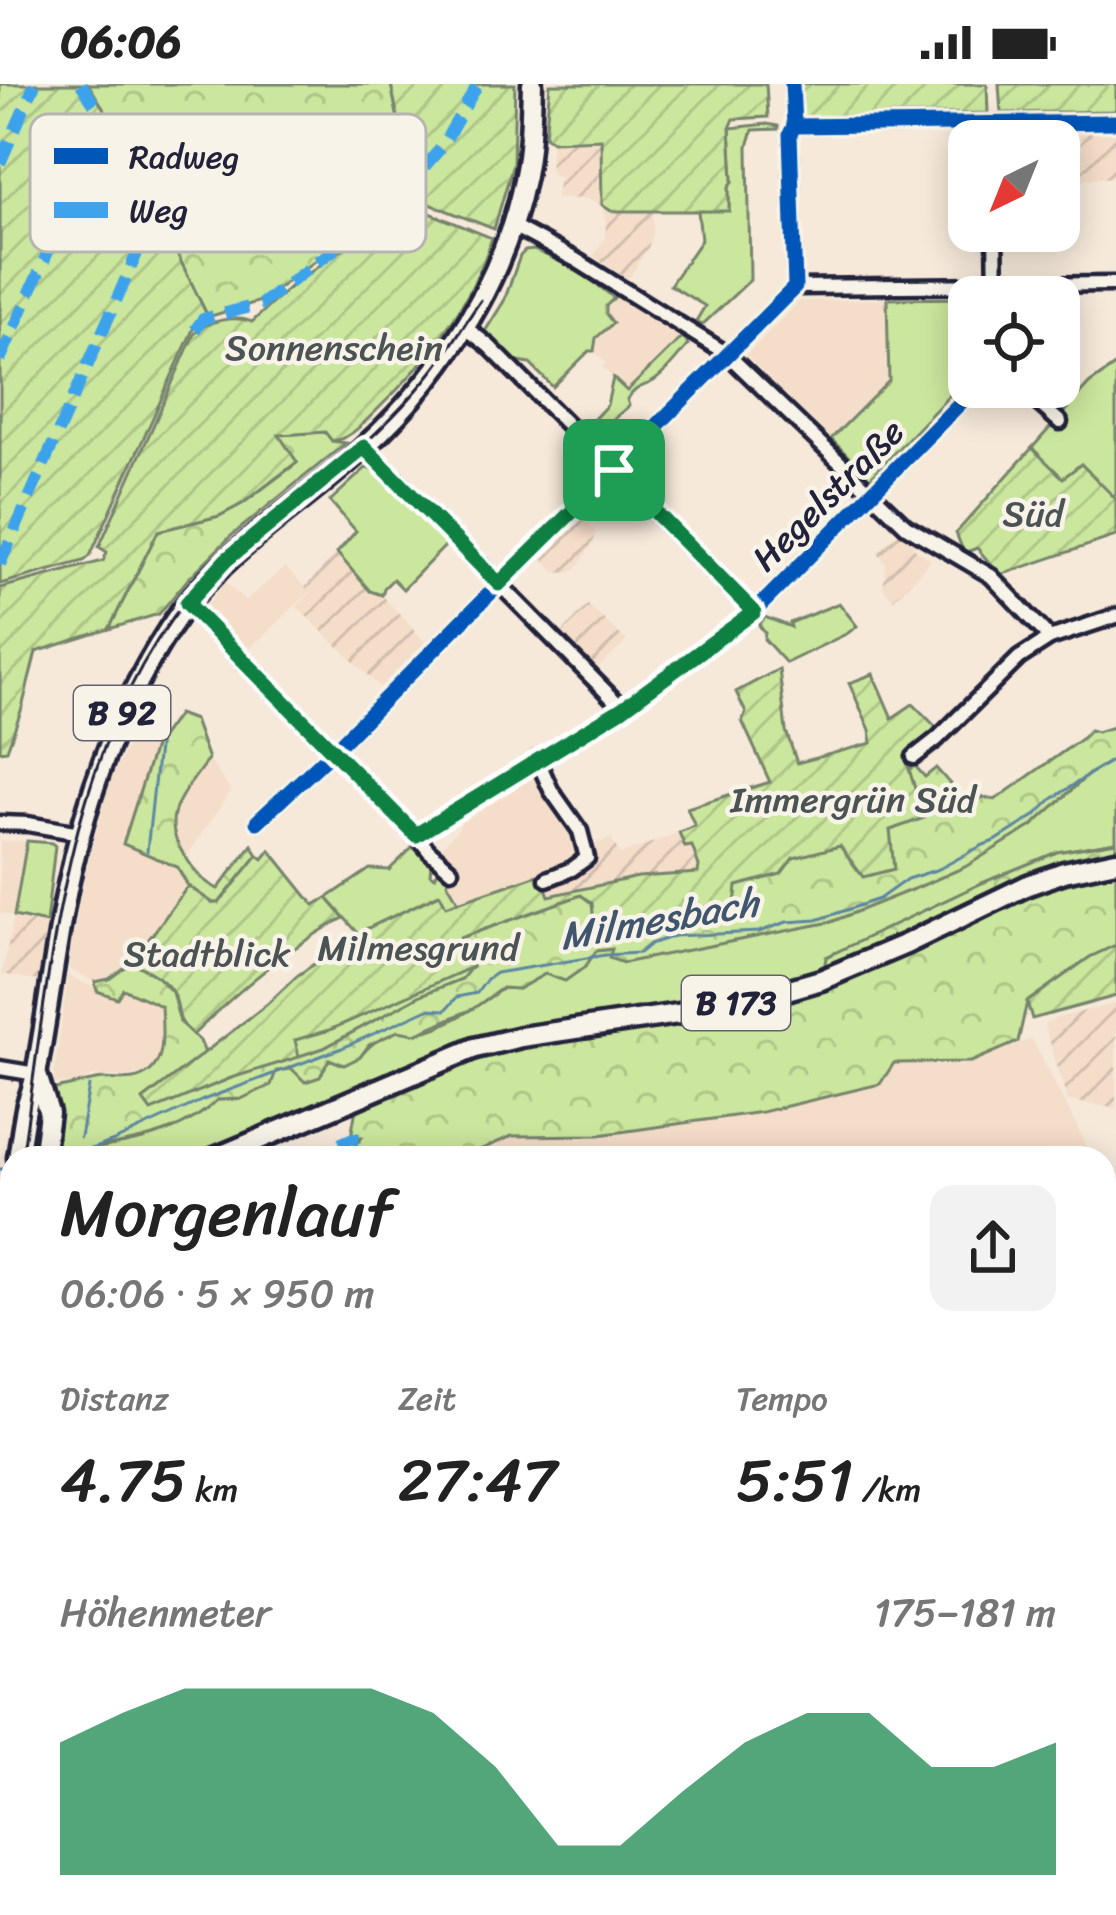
<!DOCTYPE html>
<html lang="de">
<head>
<meta charset="utf-8">
<style>
  body { margin:0; font-family:Sriracha,sans-serif; background:#f2f2f2; color:#222; height:100vh; display:flex; flex-direction:column; font-size:45px; white-space:nowrap }
  * { box-sizing:border-box; margin:0 }
  p { font-size:39px; color:#767676 }
  .icon { flex:none; width:66px; height:66px; fill:none; stroke:currentColor; stroke-width:2; stroke-linecap:round; stroke-linejoin:round }
  .map { position:relative; flex:1; overflow:hidden }
  .details { position:absolute; left:0px; top:1062px; width:1116px; height:771px; display:flex; flex-direction:column; background:#fff; border-radius:36px 36px 0 0; box-shadow:0 6px 30px #0003 }
  .details>* { flex:none }
  .needle { width:78px; rotate:223deg }
  .controls { position:absolute; left:948px; top:36px; display:grid; gap:24px }
  .controls a { display:grid; place-items:center; width:132px; height:132px; border-radius:24px; background:#fff; box-shadow:0 6px 30px #0003; font-size:60px }
  .pin { position:absolute; display:grid; place-items:center; width:102px; height:102px; color:#fff; margin:-51px; border-radius:24px; box-shadow:0 6px 18px #0006 }
  .round { display:grid; place-items:center; flex:none; width:126px; height:126px; border-radius:24px; background:#f2f2f2 }
  .summary { display:flex; align-items:center; justify-content:space-between; height:204px; padding:0 60px }
  h1 { font-size:66px; font-weight:600; line-height:90px }
  .metrics { display:grid; grid-template-columns:repeat(3,1fr); gap:18px; height:204px; padding:12px 60px }
  .metrics div { display:grid; align-content:center }
  .metrics b { font-size:60px; font-weight:600 }
  .metrics small { font-size:33px; font-weight:400 }
  .metrics p { font-size:33px }
  .chart { height:336px; padding:24px 60px }
  .chart p { display:flex; justify-content:space-between }
  .chart svg { width:100%; height:216px; margin-top:12px; fill:#0b8043; opacity:.7 }
  .status { display:flex; justify-content:space-between; align-items:center; height:84px; padding:0 60px; background:#fff; direction:ltr }
  .status svg { height:33px; fill:currentColor }
  .map>svg:first-child { display:block }
</style>
</head>
<body>
<div class="status"><b>06:06</b><svg viewBox="0 0 49 12"><path d="M0 12V9h3v3zM5 12V6h3v6zM10 12V3h3v9zM15 12V0h3v12zM26 1h20v11H26zM47 4h2v5h-2z"/></svg></div>
<div class="map">
<svg width="1116" height="1831" viewBox="0 0 1116 1831">
  <defs>
    <pattern id="industrial-furrows" width="10" height="10" patternUnits="userSpaceOnUse" patternTransform="scale(3)"><rect width="10" height="10" fill="#f4ddc9"/><path d="M-1 1l2-2M0 10L10 0M9 11l2-2" fill="none" stroke="#d1bdae"/></pattern>
    <pattern id="forest-crowns" width="20" height="18" patternUnits="userSpaceOnUse" patternTransform="scale(3)"><rect width="20" height="18" fill="#cbe69d"/><path d="M2 6a3 3 0 1 1 6 0M12 15a3 3 0 1 1 6 0" fill="none" stroke="#aec588"/></pattern>
    <pattern id="garden-furrows" width="10" height="10" patternUnits="userSpaceOnUse" patternTransform="scale(3)"><rect width="10" height="10" fill="#cbe69d"/><path d="M-1 1l2-2M0 10L10 0M9 11l2-2" fill="none" stroke="#aec588"/></pattern>
  </defs>
  <rect width="100%" height="100%" fill="#f6e9da"/>
  <filter id="ink" filterUnits="userSpaceOnUse"><feTurbulence type="fractalNoise" baseFrequency=".00833" numOctaves="2"/><feDisplacementMap in="SourceGraphic" scale="24" xChannelSelector="R" yChannelSelector="G"/><feConvolveMatrix kernelMatrix="1 2 1 2 8 2 1 2 1" color-interpolation-filters="sRGB"/></filter>
  <g filter="url(#ink)">
    <g fill="#f4ddc9">
      <polygon points="616,210 683,252 627,308 602,283 606,279 594,267 606,222"/>
      <polygon points="887,215 890,297 831,355 746,271 800,217"/>
      <polygon points="285,483 310,508 248,566 208,525 208,520 225,498 245,517"/>
      <polygon points="130,656 154,663 123,760 177,783 188,802 132,878 109,895 95,898 69,885 70,874 83,799 109,700"/>
      <polygon points="208,675 231,707 185,774 173,755 172,730"/>
      <polygon points="532,694 541,696 574,743 575,768 566,779 541,790 458,817 446,797 458,784 438,767 460,743 460,740"/>
      <polygon points="0,757 27,757 14,832 0,829"/>
      <polygon points="68,892 117,914 123,904 161,922 162,960 160,977 149,987 131,993 91,992 82,999 53,1000"/>
      <polygon points="1032,955 1093,1074 461,1074 512,1052 599,1051 762,1028 893,979 971,978"/>
      <polygon points="12,1451 12,1720 0,1716 0,1452"/>
      <polygon points="617,1821 881,1821 873,1831 630,1831"/>
    </g>
    <g fill="url(#industrial-furrows)">
      <polygon points="1080,48 1116,48 1116,93 1083,95"/>
      <polygon points="601,54 612,127 653,127 653,149 648,164 628,195 593,172 605,154 606,141 602,121 587,115 556,114 559,93 549,88 552,57"/>
      <polygon points="580,433 595,447 595,454 582,478 570,489 555,488 541,473"/>
      <polygon points="901,445 915,457 913,463 931,476 893,516 883,504 886,479 878,468"/>
      <polygon points="337,469 370,506 382,511 425,558 380,603 297,523 310,509 305,503"/>
      <polygon points="588,521 627,557 596,586 560,551"/>
      <polygon points="679,748 685,763 692,761 699,782 698,789 638,793 548,812 541,790 566,779 575,768 611,754 620,771"/>
      <polygon points="14,832 46,839 38,897 2,890"/>
      <polygon points="1116,919 1116,1024 1068,1017 1044,939 1057,934"/>
      <polygon points="251,1821 443,1821 435,1831 268,1831"/>
    </g>
    <g fill="#cbe69d" stroke="#76846c" stroke-width="3">
      <polygon points="767,40 778,42 778,45 753,46 748,62 750,196 702,241 696,237 705,222 670,201 701,156 698,127 729,126 729,103 733,97 730,44"/>
      <path d="M534,166C562,177 591,194 614,214L606,222V230L613,239L596,254L594,267H589L553,303L530,280L512,277L484,249L504,217L520,172L525,167Z"/>
      <polygon points="969,214 969,291 870,394 831,355 889,297 887,215"/>
      <path d="M683,252L688,261C678,272 665,291 652,298C638,305 639,301 627,315L629,322L598,348L591,338L607,321L613,294L627,307Z"/>
      <polygon points="1116,281 1116,410 1112,412 1081,380 1063,395 1032,364 1089,300"/>
      <polygon points="366,384 377,387 448,459 403,505 393,495 384,504 382,511 370,507 337,469 356,447 330,417"/>
      <polygon points="839,519 857,542 848,549 786,579 764,555 765,549 759,541 765,533 791,543 790,539"/>
      <path d="M1112,676L1116,681V758L1057,768L982,799L827,873L824,887L769,903L505,949L192,1074H52L53,1071C109,1061 175,1058 217,1016L241,1015L275,987L329,975L360,973C368,962 385,948 399,947C405,946 412,950 418,949C448,943 478,921 503,904L518,905L545,890L585,883L596,867L767,849L831,838L1032,742L1090,689Z"/>
      <polygon points="27,757 52,759 55,762 46,839 14,832"/>
      <polygon points="413,763 431,781 430,790 435,793 437,788 433,775 451,792 447,798 458,817 446,823 439,810 358,849 327,814 370,785 389,786"/>
      <polygon points="472,883 462,895 421,911 324,964 299,973 294,956 329,946"/>
    </g>
    <g fill="url(#forest-crowns)" stroke="#76846c" stroke-width="3">
      <polygon points="88,0 391,0 409,89 394,115 382,128 261,217 208,233 113,39"/>
      <polygon points="326,348 332,357 346,359 231,452 188,495 159,530 109,545 158,447 219,432 242,420 297,379 278,351"/>
      <path d="M178,630L194,636L208,675C185,709 157,731 184,771C196,788 199,795 218,805L252,761L258,771L219,819H213L188,802L177,783L123,760L154,663Z"/>
      <path d="M1116,642V681L1111,677L1090,689L1032,742L965,783L921,802L831,838L623,879L609,874L612,865L596,867L585,883L565,897L545,890L518,905L502,904L474,924L415,950L398,947L369,961L360,973L344,981L329,975L320,993L305,998L292,985L276,987L271,1001L241,1015L217,1016C175,1058 109,1061 53,1071L58,1034L55,1005C71,1002 87,997 103,995C113,995 123,997 133,995C169,988 162,950 161,922L123,905L117,914L97,907L95,898L109,895L132,878L155,891L172,908L180,939L200,957L205,969L144,1015L151,1026L231,994L324,964L421,911L462,895L472,882L459,854L581,811L592,819L597,855L612,852L615,857L653,847L672,836L733,830L737,802L780,790L792,774L841,761L893,784L890,746L924,733L908,686L915,682L925,693L936,684L970,723L982,713L995,716L1081,655L1090,646L1097,648Z"/>
      <polygon points="1116,758 1116,769 824,887 826,873 982,799 1057,768"/>
      <polygon points="1116,785 1116,861 1090,873 1027,918 1018,958 971,978 894,979 880,1000 762,1028 599,1051 512,1052 461,1074 370,1074 353,1059 360,1057 362,1053 351,1053 356,1024 476,972 666,939 910,868 1031,811"/>
    </g>
    <g fill="url(#garden-furrows)" stroke="#76846c" stroke-width="3">
      <polygon points="0,0 88,0 113,39 208,233 195,241 90,472 84,477 0,500"/>
      <polygon points="391,0 515,0 513,80 494,145 404,110 398,104 409,88"/>
      <polygon points="550,0 766,0 768,33 734,35 730,44 733,97 729,103 729,127 611,127 602,121 601,55 552,57 545,52"/>
      <polygon points="800,0 987,0 988,29 804,33 800,30"/>
      <polygon points="999,0 1116,0 1116,27 1001,29"/>
      <path d="M398,116L492,154C472,219 426,279 377,326C363,339 351,355 332,357L325,348L279,351L297,378L242,420L219,432L158,447L109,545L36,568L22,624L7,666L0,667V504L103,477L107,468L99,463L194,250C207,236 235,231 252,238L290,203L374,142Z"/>
      <polygon points="1032,364 1063,394 1081,380 1116,415 1116,452 1000,491 977,464 964,469 956,449"/>
      <polygon points="779,585 786,647 797,679 872,659 870,646 849,599 873,590 892,634 913,620 937,644 905,672 924,734 890,746 894,785 863,793 840,762 793,774 781,790 737,802 734,830 673,836 659,844 596,855 592,819 581,811 460,854 472,883 329,946 295,956 299,973 231,994 151,1027 143,1016 266,921 297,892 358,849 440,810 446,822 541,790 549,812 638,793 698,789 699,782 692,762 685,763 679,748 695,742 687,724 770,698 742,637 746,629 736,608"/>
      <path d="M270,766L314,821L327,814L344,834C291,861 235,909 193,951C170,930 184,928 172,908C164,894 146,886 132,878L188,802L213,819H219L258,771L263,775Z"/>
      <polygon points="1116,861 1116,912 1032,935 1027,918 1090,873"/>
    </g>
    <g fill="none" stroke-linecap="round" stroke-linejoin="round">
      <g stroke="#5d87a2" stroke-width="3">
        <polyline points="147,767 159,654"/>
        <polyline points="80,1053 89,1002"/>
        <polyline points="66,1074 114,1057 203,1016 342,964 428,925 446,926 457,913 477,909 487,895 496,889 605,871 639,869 650,860 674,852 759,848 787,838 817,836 879,815 907,795 939,785 981,762 997,756 1036,731 1052,715 1116,673"/>
        <polyline points="0,1085 3,1085"/>
      </g>
      <defs>
        <g id="minor">
          <polyline points="794,42 1116,38"/>
          <polyline points="513,142 576,176 727,270 906,442 991,492 1050,554"/>
          <polyline points="995,147 996,213"/>
          <polyline points="795,203 1116,200"/>
          <polyline points="466,244 489,262 754,528"/>
          <polyline points="1020,303 1060,338"/>
          <polyline points="364,363 622,624"/>
          <polyline points="187,519 416,751 429,767 451,786"/>
          <polyline points="914,673 937,655 1019,574 1050,554 1116,532"/>
          <polyline points="537,675 551,706 580,747 587,774 572,785 547,795"/>
          <polyline points="257,738 332,668 795,203 790,50 794,42 792,0"/>
          <polyline points="0,739 28,740 80,749"/>
          <polyline points="416,751 622,624 754,528 976,303"/>
          <polyline points="0,984 36,990"/>
          <polyline points="1104,1142 1116,1136"/>
          <polyline points="7,1186 12,1223"/>
          <polyline points="0,1440 12,1439"/>
          <polyline points="0,1634 12,1633"/>
          <polyline points="1104,1736 1116,1736"/>
          <polyline points="601,1821 611,1831"/>
          <polyline points="451,1831 459,1821"/>
        </g>
        <g id="primary">
          <polyline points="37,991 49,1029 43,1074"/>
          <path d="M18,1074C21,1056 23,1038 27,1020C31,1009 35,997 37,985C48,926 55,865 67,806C86,713 117,625 169,545C209,482 270,442 326,396C424,318 501,215 525,91C531,61 531,30 532,0"/>
          <polyline points="215,1074 475,964 521,953 698,927 766,912 821,896 906,860 1028,801 1064,788 1116,777"/>
          <polyline points="0,1154 12,1112"/>
          <polyline points="0,1190 12,1182"/>
        </g>
      </defs>
      <use href="#minor" stroke="#22223b" stroke-width="21"/>
      <use href="#primary" stroke="#22223b" stroke-width="27"/>
      <use href="#minor" stroke="#f7f3e8" stroke-width="12"/>
      <use href="#primary" stroke="#f7f3e8" stroke-width="18"/>
      <g stroke="#22223b" stroke-width="3">
        <path d="M22,1074C51,881 66,642 207,492C244,452 292,424 333,388C369,357 406,322 435,284C452,262 465,238 481,216"/>
        <polyline points="0,1163 12,1134"/>
        <polyline points="0,1436 12,1435"/>
      </g>
      <defs>
        <g id="rail">
          <polyline points="0,1377 12,1378"/>
          <polyline points="715,1821 729,1831"/>
          <polyline points="769,1821 783,1831"/>
        </g>
      </defs>
      <use href="#rail" stroke="#22223b" stroke-width="8"/>
      <use href="#rail" stroke="#f7f3e8" stroke-width="3" stroke-dasharray="9" stroke-linecap="butt"/>
      <g stroke="#3ea2ec" stroke-width="12" stroke-dasharray="24 12" stroke-linecap="butt">
        <polyline points="81,0 106,37 163,153"/>
        <polyline points="0,79 35,0"/>
        <polyline points="195,246 203,235 261,220 382,130 441,64 478,0"/>
        <polyline points="0,276 106,37"/>
        <polyline points="0,480 153,133"/>
        <polyline points="307,1074 353,1054 359,1055"/>
        <polyline points="0,1727 12,1731"/>
        <polyline points="221,1821 238,1831"/>
      </g>
      <defs>
        <g id="cycleway">
          <polyline points="794,42 1116,38"/>
          <polyline points="257,738 332,668 795,203 790,50 794,42 792,0"/>
          <polyline points="416,751 622,624 754,528 976,303"/>
        </g>
      </defs>
      <use href="#cycleway" stroke="#f7f3e8" stroke-width="22"/>
      <use href="#cycleway" stroke="#0057b8" stroke-width="15"/>
    </g>
  </g>
  <g fill="none" stroke-linecap="round" stroke-linejoin="round" filter="url(#ink)">
    <defs>
      <polygon id="route" points="364,363 499,500 614,386 754,528 622,625 416,751 187,519 226,476"/>
    </defs>
    <use href="#route" stroke="#fff" stroke-width="24"/>
    <use href="#route" stroke="#0b8043" stroke-width="15"/>
  </g>
  <g text-anchor="middle" dominant-baseline="central" stroke-width="9" stroke-linejoin="round" paint-order="stroke">
    <g fill="#f7f3e8" stroke="#62616f" stroke-width="3">
      <rect x="74" y="602" width="96" height="54" rx="9"/>
      <rect x="682" y="892" width="108" height="54" rx="9"/>
    </g>
    <g font-size="33" font-weight="bold" fill="#22223b">
      <text x="122" y="629">B 92</text>
      <text x="736" y="919">B 173</text>
    </g>
    <g font-size="36" fill="#4c5354" stroke="#f7f3e8">
      <text x="334" y="264">Sonnenschein</text>
      <text x="1033" y="430">Süd</text>
      <text x="853" y="716">Immergrün Süd</text>
      <text x="418" y="864">Milmesgrund</text>
      <text x="207" y="870">Stadtblick</text>
    </g>
    <g font-size="36" fill="#22223b" stroke="#f7f3e8">
      <text transform="translate(828 411) rotate(-45)">Hegelstraße</text>
    </g>
    <g font-size="39" font-style="italic" fill="#40556e" stroke="#f7f3e8">
      <text transform="translate(659 835) rotate(-10)">Milmesbach</text>
    </g>
  </g>
  <rect x="30" y="30" width="396" height="138" rx="18" fill="#f7f3e8" stroke="#b7b4b4" stroke-width="3"/>
  <rect x="54" y="64" width="54" height="16" fill="#0057b8"/>
  <rect x="54" y="118" width="54" height="16" fill="#3ea2ec"/>
  <g font-size="33" fill="#22223b">
    <text x="129" y="84">Radweg</text>
    <text x="129" y="138">Weg</text>
  </g>
</svg>
<div class="controls">
<a><svg class="needle" viewBox="-14 -14 28 28"><path d="M0-13l5 13h-10z" fill="#e53935"/><path d="M0 13l5-13h-10z" fill="#767676"/></svg></a>
<a><svg class="icon" aria-label="locate" viewBox="0 0 24 24"><circle cx="12" cy="12" r="6"/><path d="M12 2v4M12 18v4M2 12h4M18 12h4"/></svg></a>
</div>
<div class="pin" style="left:614px;top:386px;background:#1e9e55"><svg class="icon" aria-label="arrive" viewBox="0 0 24 24"><path d="M6 21V4h12l-3 4 3 4H6"/></svg></div>
<section class="details">
<div class="summary"><div><h1>Morgenlauf</h1><p>06:06 · 5 × 950 m</p></div><a class="round"><svg class="icon" aria-label="share" viewBox="0 0 24 24"><path d="M12 15V3M7 8l5-5 5 5M5 13v7h14v-7"/></svg></a></div>
<div class="metrics">
<div><p>Distanz</p><b>4.75<small> km</small></b></div>
<div><p>Zeit</p><b>27:47</b></div>
<div><p>Tempo</p><b>5:51<small> /km</small></b></div>
</div>
<div class="chart"><p><span>Höhenmeter</span>175–181 m</p>
<svg viewBox="0 0 160 44" preserveAspectRatio="none"><path d="M0 44V17L10 11L20 6L30 6L40 6L50 6L60 11L70 22L80 38L90 38L100 27L110 17L120 11L130 11L140 22L150 22L160 17V44z"/></svg>
</div>
</section>
</div>
</body>
</html>
